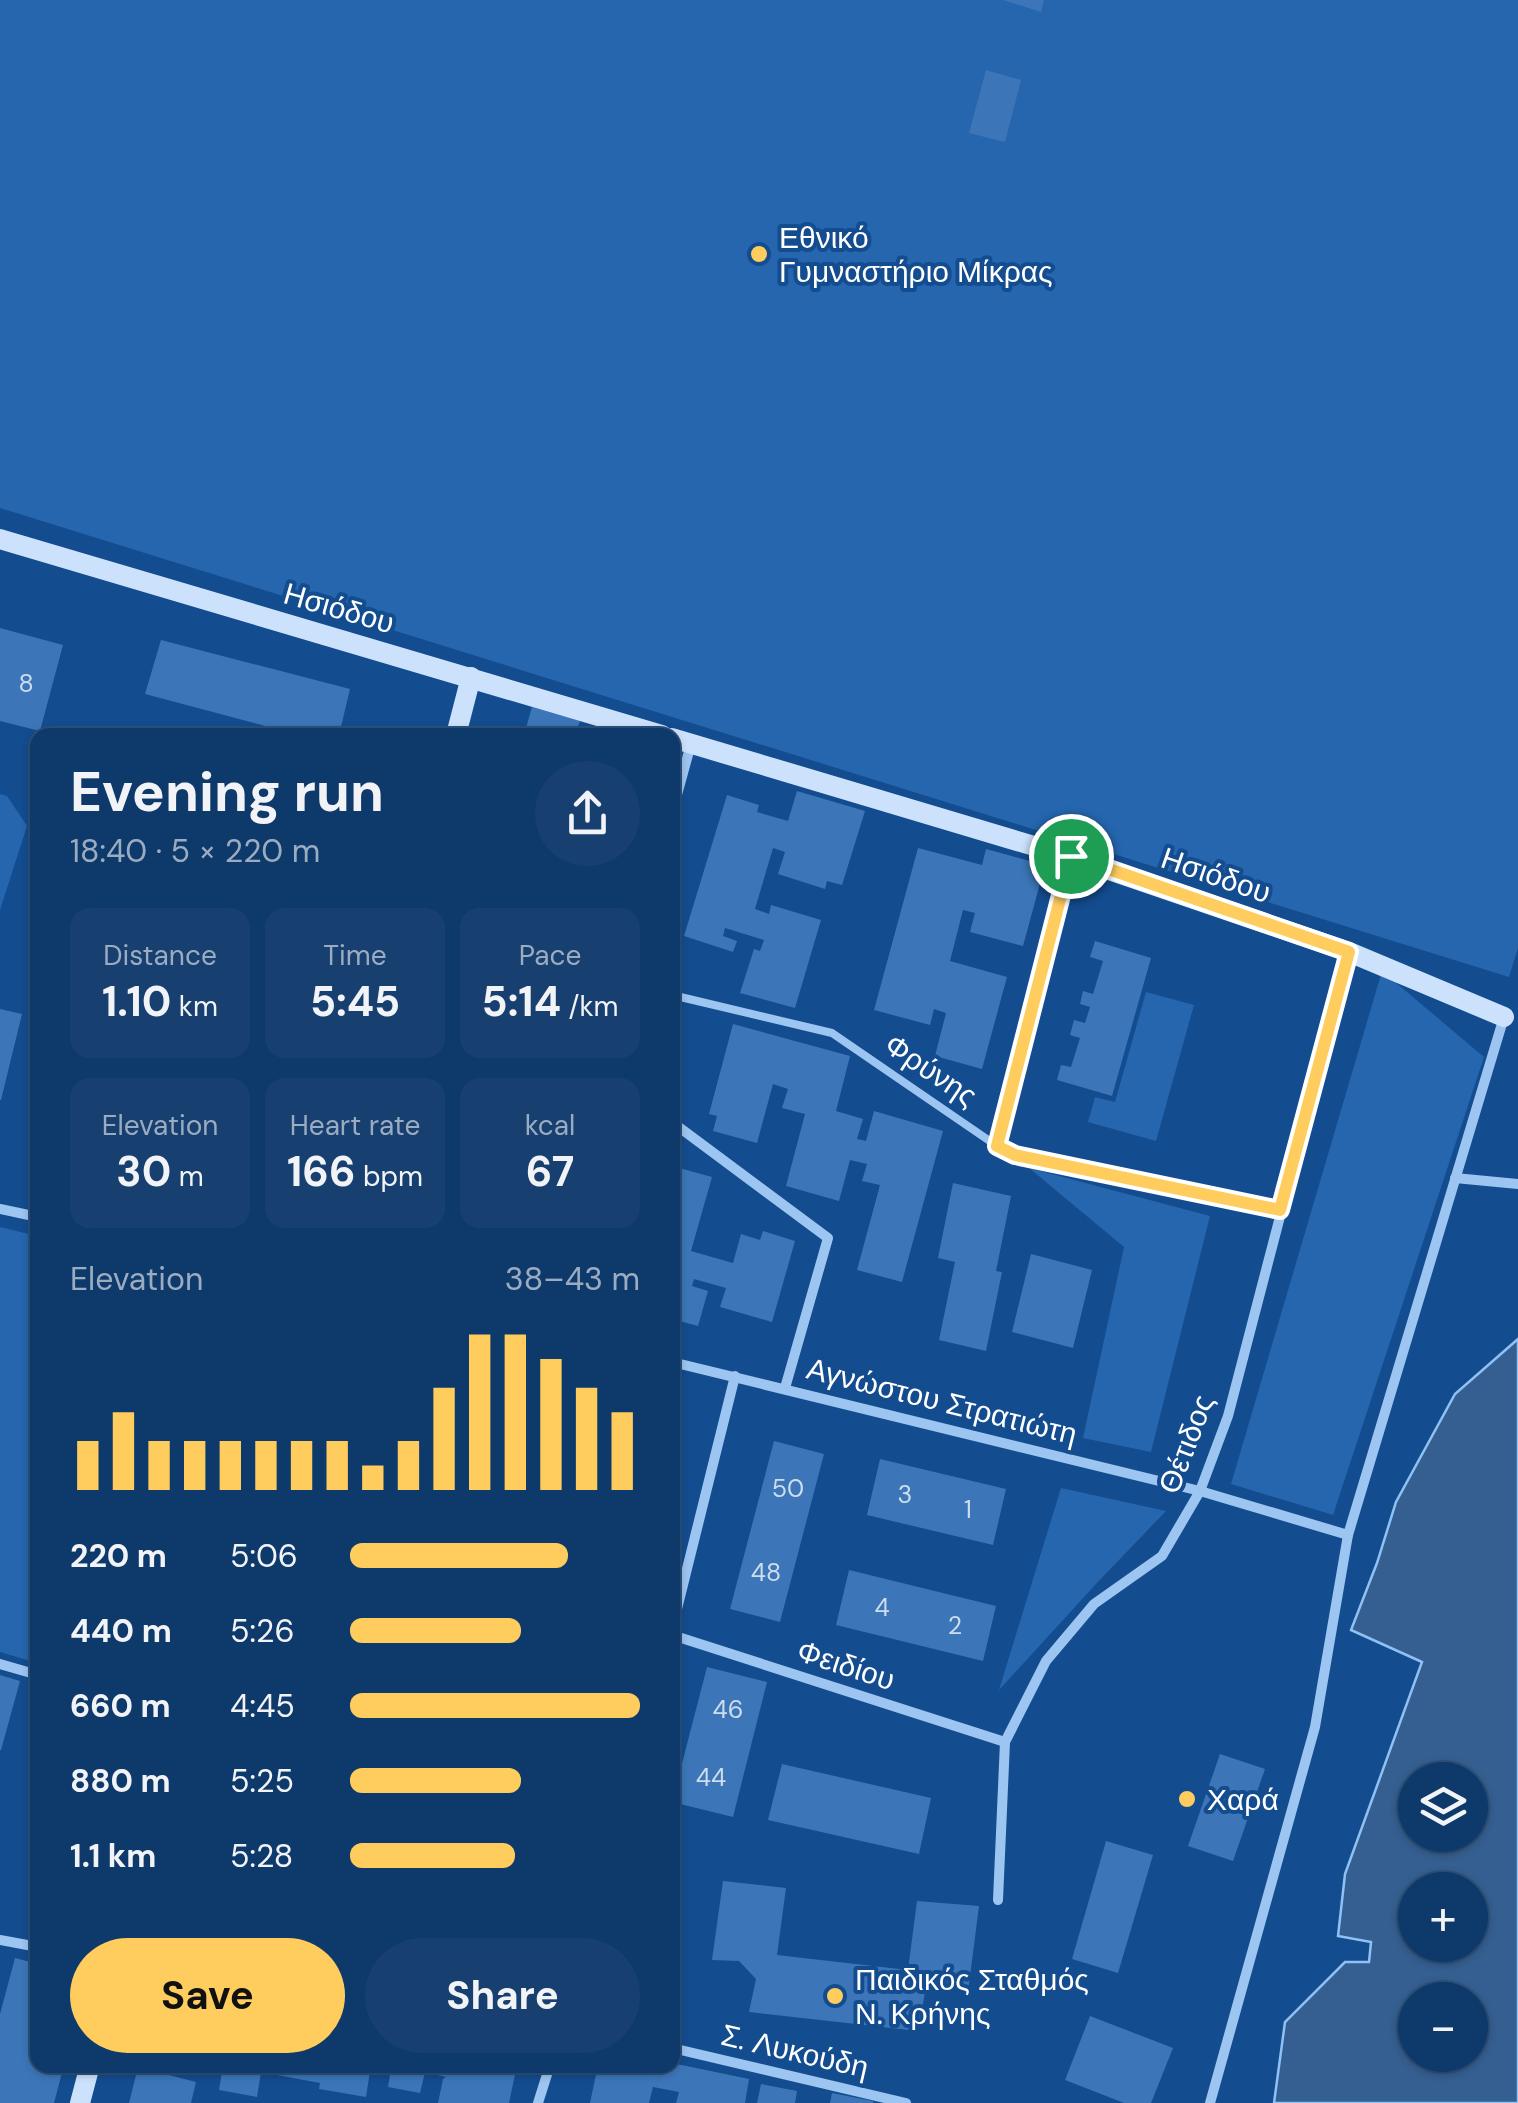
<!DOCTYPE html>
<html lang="en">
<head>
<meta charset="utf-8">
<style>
  body { margin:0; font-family:"DM Sans",sans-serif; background:#174071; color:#f1f3f6; height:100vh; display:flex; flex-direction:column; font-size:38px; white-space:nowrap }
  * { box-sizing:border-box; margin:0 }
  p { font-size:32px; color:#9bacc1 }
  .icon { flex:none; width:55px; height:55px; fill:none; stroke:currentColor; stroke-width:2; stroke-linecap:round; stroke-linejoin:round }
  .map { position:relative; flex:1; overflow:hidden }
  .details { position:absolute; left:30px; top:728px; width:650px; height:1345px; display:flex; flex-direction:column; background:#0e396b; border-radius:20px; box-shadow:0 2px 8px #0004,0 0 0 2px #2e537e }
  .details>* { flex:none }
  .fabs { position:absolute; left:1398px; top:1762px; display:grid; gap:20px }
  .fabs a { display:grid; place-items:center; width:90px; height:90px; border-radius:50%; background:#0e396b; box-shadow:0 2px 8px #0004,0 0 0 2px #2e537e; font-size:50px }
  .pin { position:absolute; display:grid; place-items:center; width:85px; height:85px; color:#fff; margin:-42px; border:5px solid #fff; border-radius:50%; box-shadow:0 2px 10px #0007 }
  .round { display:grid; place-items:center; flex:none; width:105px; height:105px; border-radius:52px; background:#174071 }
  .summary { display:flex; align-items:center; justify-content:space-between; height:170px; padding:0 40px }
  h1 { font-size:55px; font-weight:700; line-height:75px }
  .figures { display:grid; grid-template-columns:repeat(3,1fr); gap:15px; height:170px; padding:10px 40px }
  .figures div { display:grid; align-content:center; border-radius:20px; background:#174071; text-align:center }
  .figures b { font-size:42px; font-weight:700 }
  .figures small { font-size:28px; font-weight:400 }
  .figures p { font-size:28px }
  .chart { height:280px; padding:20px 40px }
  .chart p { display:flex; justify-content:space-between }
  .chart svg { width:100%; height:180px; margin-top:10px; stroke:#ffcc5e; stroke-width:6 }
  .cta { display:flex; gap:20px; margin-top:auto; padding:20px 40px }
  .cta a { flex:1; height:115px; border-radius:60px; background:#ffcc5e; color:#111; font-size:40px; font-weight:700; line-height:115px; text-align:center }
  .cta a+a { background:#174071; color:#f1f3f6 }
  ul { padding:0 40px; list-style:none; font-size:32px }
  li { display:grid; grid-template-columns:160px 120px 1fr; align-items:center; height:75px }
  li i { height:25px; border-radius:12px; background:#ffcc5e }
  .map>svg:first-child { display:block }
</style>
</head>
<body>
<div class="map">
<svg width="1518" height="2103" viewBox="0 0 1518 2103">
  <rect width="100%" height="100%" fill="#134c8f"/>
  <g fill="#2566ae">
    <polygon points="0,0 1518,0 1518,948 1509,977 0,508"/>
    <polygon points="0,794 7,796 27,826 0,910"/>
    <polygon points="1382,971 1484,1057 1333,1515 1231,1484"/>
    <polygon points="1146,992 1194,1005 1156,1141 1088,1122 1095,1097 1115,1102"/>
    <polygon points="1029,1168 1210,1216 1151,1452 1083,1438 1124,1247"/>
    <polygon points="0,1227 37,1236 37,1663 0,1652"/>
    <polygon points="1061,1488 1166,1511 1096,1584 999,1690"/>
  </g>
  <path fill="#355f90" stroke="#8fc1f4" stroke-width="2.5" fill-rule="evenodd" d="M1518,1339V2103H1274L1285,2022L1345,1962H1369L1371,1942L1338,1936L1345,1874L1422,1662L1351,1630L1377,1563L1396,1502L1455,1394ZM1415,1780H1470V1835H1415ZM1415,1890H1470V1945H1415ZM1415,2000H1470V2055H1415Z"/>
  <g fill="#3c76b8">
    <polygon points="1003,0 1044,0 1041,12"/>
    <polygon points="986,70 1021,80 1005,142 969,133"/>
    <polygon points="0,628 63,645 40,731 0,721"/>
    <polygon points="161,640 350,689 339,735 299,735 145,694"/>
    <polygon points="532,707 580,721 575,735 524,735"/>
    <polygon points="797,791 865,811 842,885 827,881 825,889 778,874 785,852 773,848 755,909 769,914 771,905 821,920 795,1008 740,993 754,949 760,951 764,940 725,928 723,936 737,941 733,952 684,936 727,795 759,805 757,812 788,821"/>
    <polygon points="918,848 982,865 986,849 1045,865 1023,946 970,932 975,913 963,910 950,961 1007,977 982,1069 935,1056 946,1013 934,1009 930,1025 874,1010"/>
    <polygon points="1095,941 1151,958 1112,1096 1057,1080 1061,1065 1071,1067 1080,1038 1070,1035 1074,1020 1085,1023 1090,1007 1080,1004 1083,991 1093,994 1103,961 1090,957"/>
    <polygon points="0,1009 22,1014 1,1100 0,1100"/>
    <polygon points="733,1024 850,1056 836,1111 863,1119 857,1139 866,1141 874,1111 943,1131 902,1282 857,1270 880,1185 862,1181 867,1164 850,1160 839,1201 786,1186 805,1114 782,1108 788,1089 773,1084 757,1143 713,1131 717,1116 709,1114"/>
    <polygon points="672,1166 712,1177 691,1251 733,1263 741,1234 760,1240 763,1231 795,1241 772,1322 720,1307 726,1288 694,1279 692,1286 708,1291 698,1326 672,1319"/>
    <polygon points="953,1183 1011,1196 996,1271 1002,1272 986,1351 939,1340 955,1262 938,1258"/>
    <polygon points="1031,1254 1092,1270 1073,1348 1012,1332"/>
    <polygon points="774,1441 824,1454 780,1622 730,1609"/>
    <polygon points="880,1459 1006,1489 993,1545 867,1515"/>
    <polygon points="849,1570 996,1606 983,1661 836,1625"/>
    <polygon points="707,1667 767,1682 733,1817 672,1802"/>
    <polygon points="0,1675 20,1681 1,1750 0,1750"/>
    <polygon points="1220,1754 1265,1769 1233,1861 1188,1846"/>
    <polygon points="782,1764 931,1798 919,1854 768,1820"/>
    <polygon points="1106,1841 1153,1855 1118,1973 1072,1959"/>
    <polygon points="723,1881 786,1888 777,1955 908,1970 917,1901 979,1906 968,1992 926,1987 918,2031 749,2012 756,1979 739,1961 712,1960"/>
    <polygon points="15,1958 38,1964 38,2065 64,2065 54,2103 0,2103 0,2014"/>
    <polygon points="1090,2016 1173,2048 1151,2103 1124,2103 1065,2080"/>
    <polygon points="672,2063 749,2079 745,2103 676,2103 679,2092 653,2087 649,2103 590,2103 598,2065"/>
    <polygon points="223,2065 517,2065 509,2103 438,2103 443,2079 446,2077 425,2072 420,2093 388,2087 390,2075 370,2071 366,2097 319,2089 320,2083 261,2072 257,2097 219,2090"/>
    <polygon points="138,2067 196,2082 191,2103 129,2103"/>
    <polygon points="761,2084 797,2091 795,2103 757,2103"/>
    <polygon points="832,2093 873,2101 873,2103 830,2103"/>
  </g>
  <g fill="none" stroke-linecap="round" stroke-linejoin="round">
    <g stroke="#9dc5f1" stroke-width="8">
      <polyline points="672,995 832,1033 997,1146 1015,1155 1280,1210"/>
      <polyline points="997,1146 1070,861"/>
    </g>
    <g stroke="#9dc5f1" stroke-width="10">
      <polyline points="672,813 691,744"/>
      <polyline points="672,1122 828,1238 785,1388"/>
      <polyline points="1455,1178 1518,1184"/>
      <polyline points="0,1209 38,1217"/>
      <polyline points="672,1362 1200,1491 1348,1535"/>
      <polyline points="672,1629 735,1376"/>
      <polyline points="672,1635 1005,1742"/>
      <polyline points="0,1664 38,1675"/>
      <polyline points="998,1900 1005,1742 1046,1661 1094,1604 1162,1556 1200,1491 1228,1416 1349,952"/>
      <polyline points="0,1940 38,1947"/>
      <polyline points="672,2048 906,2103"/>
      <polyline points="538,2103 550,2065"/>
      <polyline points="1210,2103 1315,1727 1348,1535 1504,1017"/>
    </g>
    <g stroke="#cce2fc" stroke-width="20">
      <polyline points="0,539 662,735"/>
      <polyline points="456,735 471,677"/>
      <polyline points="672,738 1071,857 1349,952 1504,1017"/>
      <polyline points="80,2103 90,2065"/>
    </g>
  </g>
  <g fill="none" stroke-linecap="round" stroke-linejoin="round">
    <defs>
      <polygon id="route" points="1071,856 1349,952 1280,1210 1015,1155 997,1146"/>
    </defs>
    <use href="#route" stroke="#fff" stroke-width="20"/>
    <use href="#route" stroke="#ffcc5e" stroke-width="12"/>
  </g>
  <g fill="#ffcc5e" stroke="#134c8f" stroke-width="4">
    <circle cx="759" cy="254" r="10"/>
    <circle cx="1187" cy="1799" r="10"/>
    <circle cx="835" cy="1996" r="10"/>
  </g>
  <g text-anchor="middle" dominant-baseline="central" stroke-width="8" stroke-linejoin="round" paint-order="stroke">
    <g font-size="25" fill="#cedded">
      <text x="26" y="683">8</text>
      <text x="788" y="1488">50</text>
      <text x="905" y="1494">3</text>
      <text x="968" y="1509">1</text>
      <text x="766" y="1572">48</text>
      <text x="882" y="1607">4</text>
      <text x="955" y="1625">2</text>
      <text x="728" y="1709">46</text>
      <text x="711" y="1777">44</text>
    </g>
    <g font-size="30" fill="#fff" stroke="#134c8f" text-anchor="start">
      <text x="779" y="237">Εθνικό<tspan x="779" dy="34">Γυμναστήριο Μίκρας</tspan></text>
      <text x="1207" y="1799">Χαρά</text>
      <text x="855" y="1979">Παιδικός Σταθμός<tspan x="855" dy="34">Ν. Κρήνης</tspan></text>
    </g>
    <g font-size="30" fill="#fff" stroke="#134c8f">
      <text transform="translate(339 608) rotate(16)">Ησιόδου</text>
      <text transform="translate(1216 875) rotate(19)">Ησιόδου</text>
      <text transform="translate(931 1070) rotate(34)">Φρύνης</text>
      <text transform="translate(942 1401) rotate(14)">Αγνώστου Στρατιώτη</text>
      <text transform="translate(1186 1444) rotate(-69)">Θέτιδος</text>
      <text transform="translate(846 1665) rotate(18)">Φειδίου</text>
      <text transform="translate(795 2051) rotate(13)">Σ. Λυκούδη</text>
    </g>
  </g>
</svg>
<div class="fabs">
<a><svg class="icon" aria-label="layers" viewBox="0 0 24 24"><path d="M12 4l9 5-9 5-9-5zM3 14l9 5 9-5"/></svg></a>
<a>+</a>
<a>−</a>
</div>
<div class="pin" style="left:1071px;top:856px;background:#1e9e55"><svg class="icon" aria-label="arrive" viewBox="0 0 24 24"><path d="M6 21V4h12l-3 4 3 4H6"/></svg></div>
<section class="details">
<div class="summary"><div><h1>Evening run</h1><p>18:40 · 5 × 220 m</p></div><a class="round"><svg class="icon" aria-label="share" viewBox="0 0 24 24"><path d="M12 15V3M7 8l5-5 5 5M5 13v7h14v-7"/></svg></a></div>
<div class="figures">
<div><p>Distance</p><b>1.10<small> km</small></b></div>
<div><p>Time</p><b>5:45</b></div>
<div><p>Pace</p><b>5:14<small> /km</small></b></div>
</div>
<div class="figures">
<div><p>Elevation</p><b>30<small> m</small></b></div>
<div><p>Heart rate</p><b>166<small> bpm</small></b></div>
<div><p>kcal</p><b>67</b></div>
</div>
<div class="chart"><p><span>Elevation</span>38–43 m</p>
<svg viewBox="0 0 160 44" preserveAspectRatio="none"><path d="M5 44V32M15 44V25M25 44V32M35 44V32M45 44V32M55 44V32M65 44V32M75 44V32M85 44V38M95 44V32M105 44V19M115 44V6M125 44V6M135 44V12M145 44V19M155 44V25"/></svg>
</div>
<ul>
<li><b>220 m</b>5:06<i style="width:75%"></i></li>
<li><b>440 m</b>5:26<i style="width:59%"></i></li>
<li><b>660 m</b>4:45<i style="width:100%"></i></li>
<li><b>880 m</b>5:25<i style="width:59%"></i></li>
<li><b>1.1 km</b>5:28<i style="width:57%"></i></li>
</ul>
<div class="cta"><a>Save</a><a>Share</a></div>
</section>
</div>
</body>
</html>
